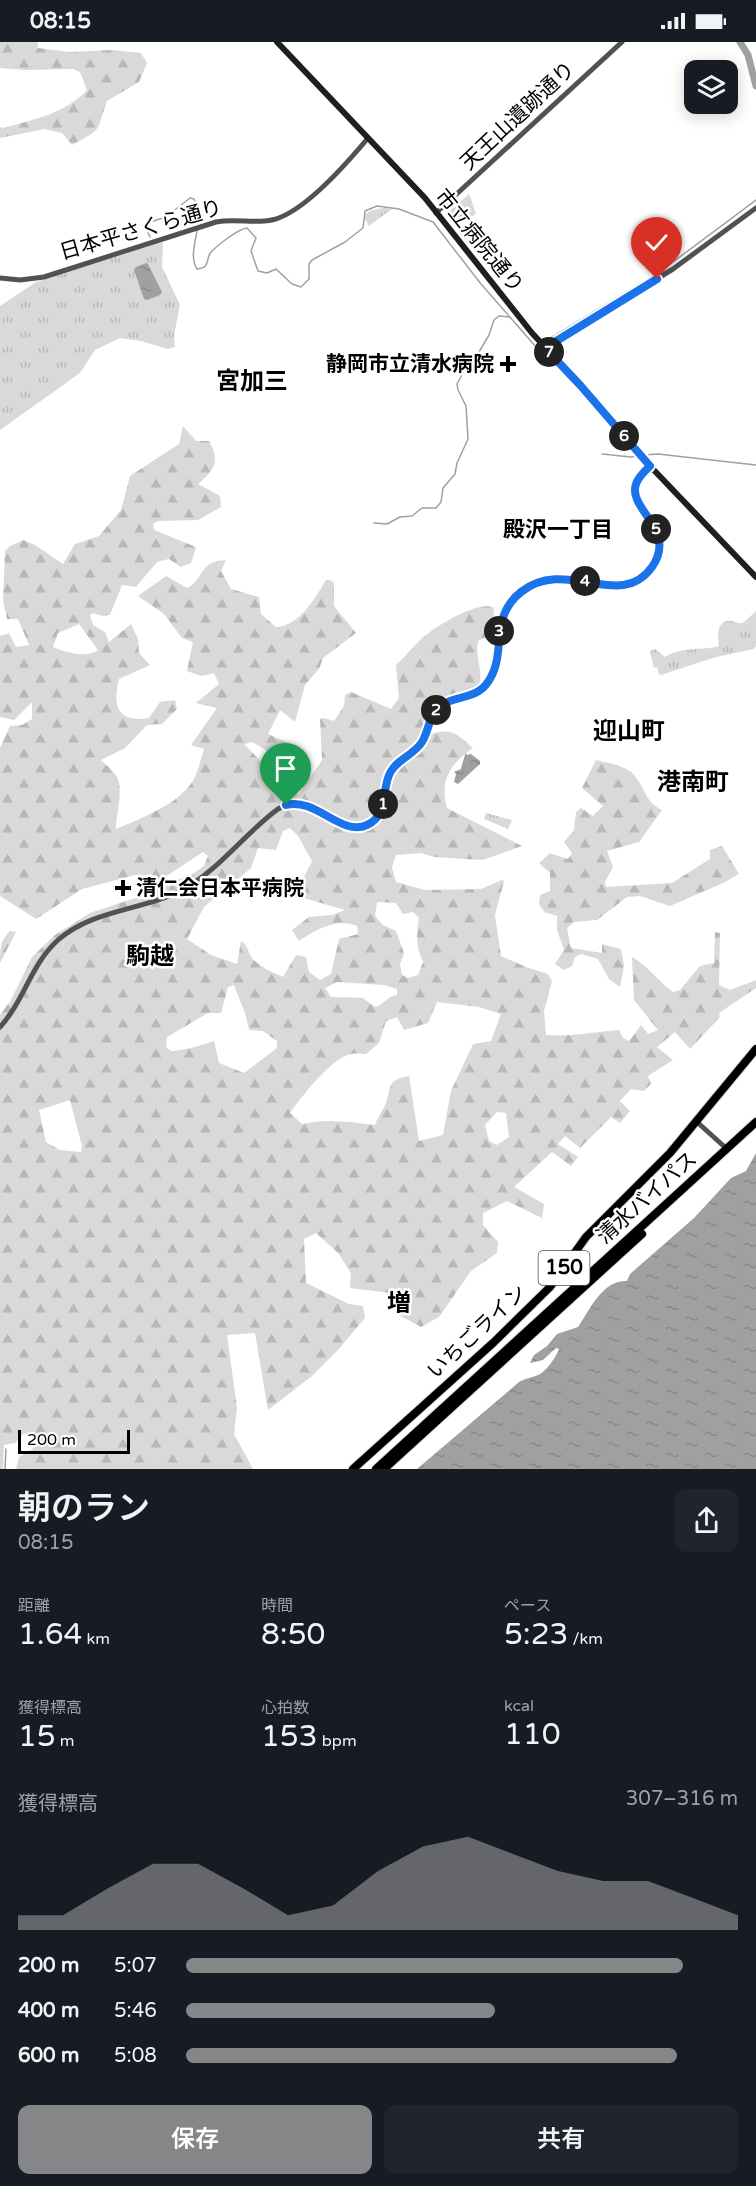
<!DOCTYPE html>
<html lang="ja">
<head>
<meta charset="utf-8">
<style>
  body { margin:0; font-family:"Varela Round","Noto Sans JP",sans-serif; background:#20242c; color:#f1f3f6; height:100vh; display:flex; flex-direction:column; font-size:22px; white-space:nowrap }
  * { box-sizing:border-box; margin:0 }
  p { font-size:20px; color:#9ea1a6 }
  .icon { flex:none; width:33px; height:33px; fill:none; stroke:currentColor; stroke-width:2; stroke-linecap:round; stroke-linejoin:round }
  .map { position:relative; height:1427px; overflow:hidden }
  .details { display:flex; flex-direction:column; background:#171b24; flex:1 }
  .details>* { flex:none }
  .buttons { position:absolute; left:684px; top:18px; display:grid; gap:12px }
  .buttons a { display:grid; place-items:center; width:54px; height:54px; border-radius:12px; background:#171b24; box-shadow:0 3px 15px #0003; font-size:30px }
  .scale { position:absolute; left:18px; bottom:15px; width:112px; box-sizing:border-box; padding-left:6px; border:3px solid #000; border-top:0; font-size:16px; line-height:21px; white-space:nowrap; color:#000; -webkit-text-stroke:4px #fff; paint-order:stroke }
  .pin { position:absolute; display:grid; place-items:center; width:51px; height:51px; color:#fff; margin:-62px -26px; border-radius:50% 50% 50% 0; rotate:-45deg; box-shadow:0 0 6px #0007 }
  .pin .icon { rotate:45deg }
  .km { position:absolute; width:30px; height:30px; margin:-15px; border-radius:50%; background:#222; color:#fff; font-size:16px; line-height:30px; text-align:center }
  .round { display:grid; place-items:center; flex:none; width:63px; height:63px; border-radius:12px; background:#20242c }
  .overview { display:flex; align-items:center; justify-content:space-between; height:102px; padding:0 18px }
  h1 { font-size:33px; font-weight:600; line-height:45px }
  .stats { display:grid; grid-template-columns:repeat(3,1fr); gap:9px; height:102px; padding:6px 18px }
  .stats div { display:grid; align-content:center }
  .stats b { font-size:30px; font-weight:600 }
  .stats small { font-size:16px; font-weight:400 }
  .stats p { font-size:16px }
  .chart { height:168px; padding:12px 18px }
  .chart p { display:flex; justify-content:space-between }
  .chart svg { width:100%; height:108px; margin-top:6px; fill:#858687; opacity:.7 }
  .button { display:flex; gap:12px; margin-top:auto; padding:12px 18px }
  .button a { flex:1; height:69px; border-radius:12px; background:#858687; color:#fff; font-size:24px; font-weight:600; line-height:69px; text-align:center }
  .button a+a { background:#20242c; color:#f1f3f6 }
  ul { padding:0 18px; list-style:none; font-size:20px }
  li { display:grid; grid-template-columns:96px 72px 1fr; align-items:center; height:45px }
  li i { height:15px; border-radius:8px; background:#858687 }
  .status { display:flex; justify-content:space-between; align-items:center; height:42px; padding:0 30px; background:#171b24; direction:ltr }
  .status svg { height:16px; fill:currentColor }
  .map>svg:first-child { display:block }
</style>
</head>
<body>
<div class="status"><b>08:15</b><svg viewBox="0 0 49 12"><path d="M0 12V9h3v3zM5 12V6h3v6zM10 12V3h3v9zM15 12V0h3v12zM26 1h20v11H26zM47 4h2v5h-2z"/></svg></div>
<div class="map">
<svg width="756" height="1427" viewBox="0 0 756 1427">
  <defs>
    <pattern id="forest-firs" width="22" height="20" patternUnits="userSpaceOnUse" patternTransform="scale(1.5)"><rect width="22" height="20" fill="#d9d9d9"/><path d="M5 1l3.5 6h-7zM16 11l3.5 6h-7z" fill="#b8b8b8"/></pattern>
    <pattern id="park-tufts" width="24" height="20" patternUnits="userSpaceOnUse" patternTransform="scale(1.5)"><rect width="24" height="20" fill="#d9d9d9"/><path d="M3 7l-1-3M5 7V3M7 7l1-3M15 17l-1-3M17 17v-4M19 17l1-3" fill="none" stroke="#b8b8b8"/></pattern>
    <pattern id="water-ripples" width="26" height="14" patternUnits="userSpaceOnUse" patternTransform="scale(1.5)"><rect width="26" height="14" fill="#a0a0a0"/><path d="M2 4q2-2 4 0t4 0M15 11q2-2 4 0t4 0" fill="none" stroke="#888"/></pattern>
  </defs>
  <rect width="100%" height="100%" fill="#fff"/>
  <g fill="url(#forest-firs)" fill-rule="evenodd">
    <path d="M0,0H38V6L70,10L112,8L141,11L147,21L139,40L107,59C96,90 104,86 72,103L62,91L45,87L0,96V85L3,86C33,78 66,71 87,48L80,30L73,27L25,28L0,26Z"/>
    <path d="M183,384L196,399H209C221,420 214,428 198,442L220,454L221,465L198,478L158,479L153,482L154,488L196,505L191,521L181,525L169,517L157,520L136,545L122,543L110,573L103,574L93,571L90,573L93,583L105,590L109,600L131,582L138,597L139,611L150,623L119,637C112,665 118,681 149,676L160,660L175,658L177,667L162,682L147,683L125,706L101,718C106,723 115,730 118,737C123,753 116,771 116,787C142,776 188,759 197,730C200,723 201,715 204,707L191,703L217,666L196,661L219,642L214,631L201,634L187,629L193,600L182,596L164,572L138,554L166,534L187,546C205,537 198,519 226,518L221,529L231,547L259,555L261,572L276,585C300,584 315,556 326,538H330L334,541V564L356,591L323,616L319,627L305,643L295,680L280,668L268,692L297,705L302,717L289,721L252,700L244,702L291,750L299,752L322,718L320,677L324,676L334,679L344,664L345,653L351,650L391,667L399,656L396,623C407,613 417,599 430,590C442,581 480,558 494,566L492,594L479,598C473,612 484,626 479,644L439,660L426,680L432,692C452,685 459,694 473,706C451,721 439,738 447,766L522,804L483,818L434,815L421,811L396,813L392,825L396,840L425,848L481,847L502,838L504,839L495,873L501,914L526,925L548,932L552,939L544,969L546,993C571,995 594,990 619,988L623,996L629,999L641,983L648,992L658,988L634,958L632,915C648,924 658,939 673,950L680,948L700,924L714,921L715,890L720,891L719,943L730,948L756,938V946L719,971L720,975L690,1007L675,990L657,1005L673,1018L648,1034L651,1042L644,1049L631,1047L620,1059L630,1069L620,1081L611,1075L580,1106L565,1094L558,1102L578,1115L571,1124L552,1110L514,1145L544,1162L542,1176L507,1159L483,1171V1183L498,1200L497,1211L471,1229L439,1275L421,1285L397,1272L399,1252L350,1246L351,1231L338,1211L316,1191L304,1197L306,1241L349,1262L363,1264L365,1276L337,1309L312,1334L268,1368L255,1291L227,1293L237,1366L234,1392L253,1427H16L19,1415L33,1407V1394L24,1391L15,1401L4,1403L3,1427H0V973L11,958L32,915L55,893L90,871L153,850L167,841L191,833L204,824L208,814L203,810L159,839L154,834L135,833L82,847L36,877L0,854V706L10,684L22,683L32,677V660L14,678L0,675V594L9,591L16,605L29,603L18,577H7L3,559L5,509L10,504L23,498L35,503L63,522L75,502L99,494L121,468L130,434L179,402ZM79,582L98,608C86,617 65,610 53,605L58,591ZM290,786L298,794L312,819L299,845L300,855L345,868L332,873L309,875L292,888L299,899C315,888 337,875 357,884L358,892L339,897L331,932L320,938L309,930L306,915L296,913L283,935C274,931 258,924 252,916C247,909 249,904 241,899L237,922L211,913L187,897L204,865L251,826L258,806L276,808L283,789ZM377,860L396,861L403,872L413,870L419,876C416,892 416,905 423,920L418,933L408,936L402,933L400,922L404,911L396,889L383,883L375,874ZM337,940L384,943L397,947V953C386,955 384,963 375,965L363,956L331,955L325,946ZM234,943L245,971L249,988L263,989L277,999V1006L244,1031L219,1021L214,999C200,1004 186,1008 171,1009L166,1005L167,995L208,971H221L228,945ZM437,960L479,965L501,972L491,999L473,1002L451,1049L443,1093L419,1099L409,1034C387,1038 392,1043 386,1061C383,1069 378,1074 375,1083C351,1080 326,1076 302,1082L290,1071C301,1055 333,1014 352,1012C356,1011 362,1012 366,1012L379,1001L386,979L397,975L404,988L428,981ZM70,1058L82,1104L81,1110L60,1108L46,1100L39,1068ZM497,1070L506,1071L509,1095L497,1103L489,1099L485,1083Z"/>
    <path d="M596,718C608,721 623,723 632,731C645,743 644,760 662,768L639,800L607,809L613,825L605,840L606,845L672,841L710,817V808L722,804L739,832L723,841L670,864L640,854L627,855L597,878L574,880L567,886L571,906L602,911V902L621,907L624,924L620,945L609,937L598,917L581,912L575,915L572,924L564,928L555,922L564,908L557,888V874L544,870L539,862L540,853L550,849V831L539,821L550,811L568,817L572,811L564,800L574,788L576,770L581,766L593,774L603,764L582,746Z"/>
    <path d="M10,889L16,890L0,921C0,907 0,899 10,889Z"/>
  </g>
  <g fill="url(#park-tufts)">
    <polygon points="469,152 476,172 455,184 446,172"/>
    <path d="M385,166L392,167L369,184L364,175C369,167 376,167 385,166Z"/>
    <polygon points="163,200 162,225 180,263 174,293 175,305 168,307 141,299 120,296 95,308 80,331 0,388 0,264 36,240"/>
    <path d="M756,569V604L754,607L716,615L661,633L659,632L657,625L654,626L650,609L655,607L665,615C683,604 703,609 719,604C718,596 716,580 728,579C734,578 737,582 743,581Z"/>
    <polygon points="486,771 512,778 508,787 484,777"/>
  </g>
  <g fill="url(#water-ripples)">
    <polygon points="146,221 148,222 162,250 160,253 147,258 144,257 134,228 136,225"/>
    <path d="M466,711L467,713L471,712L480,719V722L458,742L454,740L456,732L454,730L461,727C461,726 465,712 466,711Z"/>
    <path d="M756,1111V1427H417L519,1340C526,1336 531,1336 538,1333C545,1331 557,1314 559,1307L556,1306L543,1318L530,1321L534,1313L547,1304L557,1292L578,1285C590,1268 602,1238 627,1239L630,1232L694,1176L731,1136L746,1129Z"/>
  </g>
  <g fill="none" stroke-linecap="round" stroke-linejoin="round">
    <g stroke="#a0a0a0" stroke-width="1.5">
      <path d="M197,189C195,201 190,216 197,227C211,226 205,218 211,210C218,203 238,187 247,186L256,196L251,209L258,229L267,231L276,227L292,242L301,245L309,237V222L312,218L345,200L363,186L365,169L377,164L399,167L433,180L481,242L537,306L540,303"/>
      <path d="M150,195L144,182L166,175L190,156L194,157C197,164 202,174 200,182"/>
      <polyline points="544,300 661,229 756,158"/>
      <polyline points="602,412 631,415 639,414"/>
      <polyline points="644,413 658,412 756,423"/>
      <polyline points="374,481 387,482 400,475 412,474 422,466 436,466 441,460 443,446 455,432 457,421 468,397 466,364 458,348 457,342 466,325 476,315 489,293 494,278 499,274 510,275"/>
      <polyline points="5,1427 6,1407"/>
    </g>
    <polyline stroke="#a0a0a0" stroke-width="7" points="740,0 748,13 756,44"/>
    <defs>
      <g id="trunk">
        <polyline points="353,1427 493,1301 550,1245 586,1195 670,1111 756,1007"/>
        <polyline points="376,1427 756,1080"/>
        <polyline points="384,1427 642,1192"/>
      </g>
    </defs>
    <use href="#trunk" stroke="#dbdbdb" stroke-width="10"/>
    <g stroke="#525252" stroke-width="5">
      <polyline points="436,171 622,0"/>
      <path d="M0,236L20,238L44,235L216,180C235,176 254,182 272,178C304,171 348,120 368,96"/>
      <polyline points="545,306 673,227 756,166"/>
      <path d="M0,985C24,959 31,922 58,898C93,867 143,869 184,847C220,827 245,791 278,767C314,747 337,796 367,783C389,774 381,748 389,731C397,718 414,713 422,700C429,689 429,673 440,664C455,653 476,658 488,641C507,614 490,576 518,553C565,513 615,567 649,528C682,491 627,467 636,442C638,435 645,429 650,424"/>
      <polyline points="697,1080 727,1107"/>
    </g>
    <polyline stroke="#1f1f1f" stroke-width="6" points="277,0 425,156 532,291 580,343 650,424 756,535"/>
    <use href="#trunk" stroke="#000" stroke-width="8"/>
  </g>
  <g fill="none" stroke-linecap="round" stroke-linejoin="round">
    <defs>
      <path id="route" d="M286,763C316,755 341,795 367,783C389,773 381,748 390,731C397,717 414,713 422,700C429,689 429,672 440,664C455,653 476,658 488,640C508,611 488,576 521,550C566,514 620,570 652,525C678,488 627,467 636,442C638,435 645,429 650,424L580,343L545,306L657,237"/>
    </defs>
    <use href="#route" stroke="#fff" stroke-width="12"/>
    <use href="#route" stroke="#1a73e8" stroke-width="8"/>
  </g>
  <g fill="#000" stroke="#fff" stroke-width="2">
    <path d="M505 313h6v6h6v6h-6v6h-6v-6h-6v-6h6z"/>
    <path d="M120 837h6v6h6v6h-6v6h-6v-6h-6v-6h6z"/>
  </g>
  <g text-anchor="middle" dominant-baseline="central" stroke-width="5" stroke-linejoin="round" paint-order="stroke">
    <rect fill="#fff" stroke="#4c4c4c" stroke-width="1.5" x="538.5" y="1209" width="51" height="34" rx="4.5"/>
    <g font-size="20" font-weight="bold" fill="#000">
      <text x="564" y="1226">150</text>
    </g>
    <g font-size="21" fill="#000" stroke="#fff">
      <text transform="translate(518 74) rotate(-43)">天王山遺跡通り</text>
      <text transform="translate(141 188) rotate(-16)">日本平さくら通り</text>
      <text transform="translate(479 199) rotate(51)">市立病院通り</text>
      <text transform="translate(647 1156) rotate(-42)">清水バイパス</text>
      <text transform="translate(477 1290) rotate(-43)">いちごライン</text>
    </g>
    <g font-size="21" font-weight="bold" fill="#000" stroke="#fff" text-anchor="end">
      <text x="494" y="322">静岡市立清水病院</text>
      <text x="136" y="846" text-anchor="start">清仁会日本平病院</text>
    </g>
    <g font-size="22" font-weight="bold" fill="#000" stroke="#fff">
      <text x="558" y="488">殿沢一丁目</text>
    </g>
    <g font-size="24" font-weight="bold" fill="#000" stroke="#fff">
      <text x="252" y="339">宮加三</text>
      <text x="629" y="689">迎山町</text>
      <text x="693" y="740">港南町</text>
      <text x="150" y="914">駒越</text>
      <text x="399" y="1261">増</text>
    </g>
  </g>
</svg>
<div class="buttons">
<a><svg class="icon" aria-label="layers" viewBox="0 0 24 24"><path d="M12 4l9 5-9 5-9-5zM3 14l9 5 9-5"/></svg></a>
</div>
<div class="scale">200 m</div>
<div class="pin" style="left:286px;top:763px;background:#1e9e55"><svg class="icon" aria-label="arrive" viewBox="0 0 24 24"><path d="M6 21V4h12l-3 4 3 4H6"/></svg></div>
<div class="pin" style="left:657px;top:237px;background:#d93025"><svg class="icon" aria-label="check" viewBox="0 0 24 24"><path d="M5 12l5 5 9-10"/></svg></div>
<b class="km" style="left:383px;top:762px">1</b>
<b class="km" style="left:436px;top:668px">2</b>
<b class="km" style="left:499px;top:589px">3</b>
<b class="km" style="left:585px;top:539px">4</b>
<b class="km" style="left:656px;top:487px">5</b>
<b class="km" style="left:624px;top:394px">6</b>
<b class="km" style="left:549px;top:310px">7</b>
</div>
<section class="details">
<div class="overview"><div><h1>朝のラン</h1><p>08:15</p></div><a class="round"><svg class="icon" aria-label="share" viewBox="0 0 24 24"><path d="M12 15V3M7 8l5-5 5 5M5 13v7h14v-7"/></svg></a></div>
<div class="stats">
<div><p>距離</p><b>1.64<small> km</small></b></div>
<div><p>時間</p><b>8:50</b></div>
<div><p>ペース</p><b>5:23<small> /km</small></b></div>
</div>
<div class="stats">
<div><p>獲得標高</p><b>15<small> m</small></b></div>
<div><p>心拍数</p><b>153<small> bpm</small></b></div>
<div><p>kcal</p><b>110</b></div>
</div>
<div class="chart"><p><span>獲得標高</span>307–316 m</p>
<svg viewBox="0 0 160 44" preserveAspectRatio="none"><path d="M0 44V38L10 38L20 27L30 17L40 17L50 27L60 38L70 34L80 20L90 10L100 6L110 13L120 20L130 24L140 24L150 31L160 38V44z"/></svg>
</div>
<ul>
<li><b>200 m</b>5:07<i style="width:90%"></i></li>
<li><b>400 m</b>5:46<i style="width:56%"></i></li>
<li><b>600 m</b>5:08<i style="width:89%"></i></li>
</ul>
<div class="button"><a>保存</a><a>共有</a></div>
</section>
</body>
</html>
